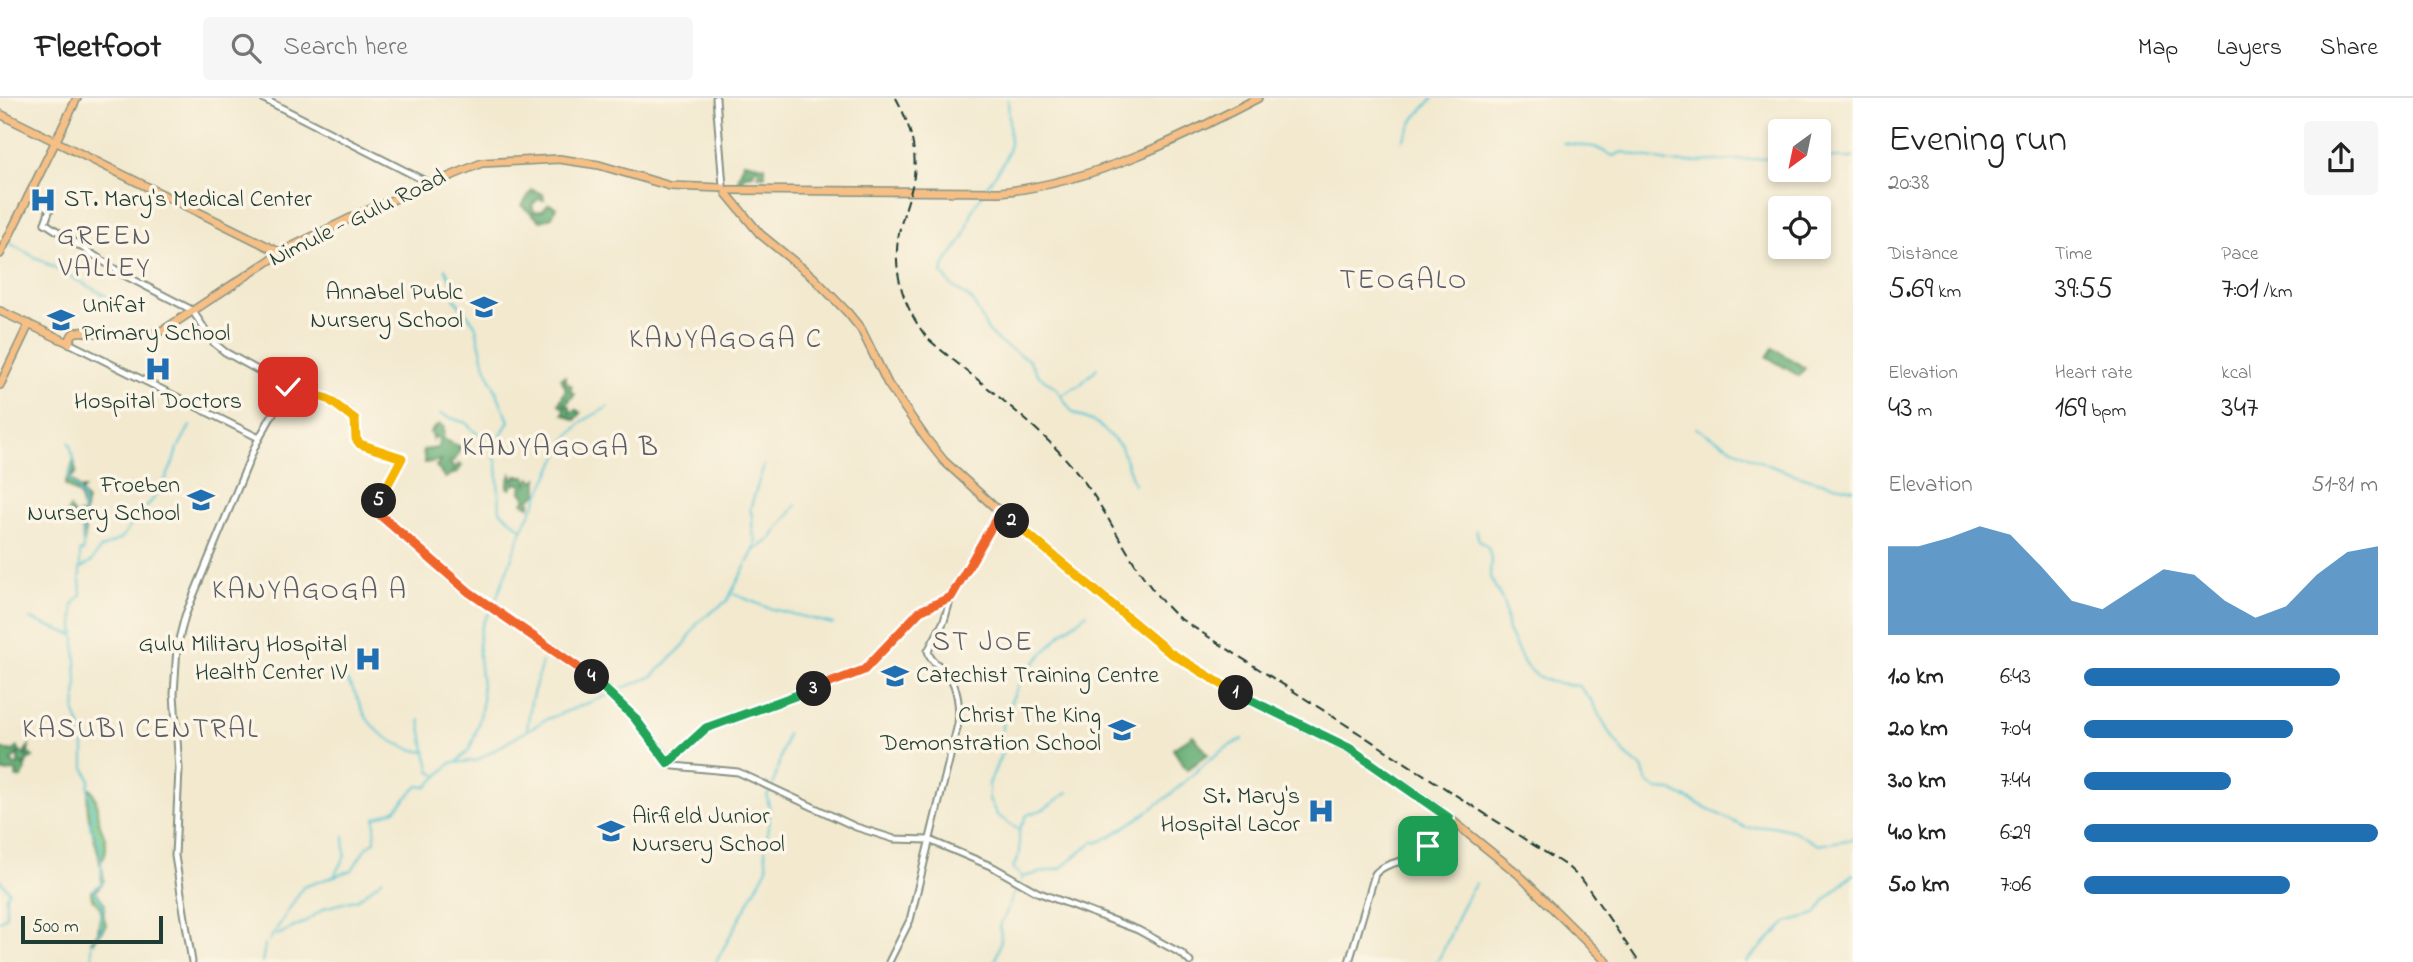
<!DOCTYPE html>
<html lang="en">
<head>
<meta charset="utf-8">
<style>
  body { margin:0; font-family:"Indie Flower",sans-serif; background:#f6f6f6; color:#222; height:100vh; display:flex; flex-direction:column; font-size:26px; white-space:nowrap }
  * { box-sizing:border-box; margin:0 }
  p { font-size:23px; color:#767676 }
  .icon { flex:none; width:38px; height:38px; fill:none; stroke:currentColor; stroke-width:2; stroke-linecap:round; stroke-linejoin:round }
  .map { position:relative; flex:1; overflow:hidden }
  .panel { display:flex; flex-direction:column; background:#fff; width:560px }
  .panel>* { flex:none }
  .needle { width:46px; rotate:213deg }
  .controls { position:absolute; left:1768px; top:21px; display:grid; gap:14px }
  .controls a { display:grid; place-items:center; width:63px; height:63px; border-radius:7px; background:#fff; box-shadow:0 4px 10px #0003; font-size:35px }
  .scale { position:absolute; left:21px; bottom:18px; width:142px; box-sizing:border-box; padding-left:7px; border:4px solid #1f3d34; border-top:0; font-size:19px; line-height:24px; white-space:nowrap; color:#1f3d34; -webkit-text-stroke:5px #fcf5e5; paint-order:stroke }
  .pin { position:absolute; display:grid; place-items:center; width:60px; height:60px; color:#fff; margin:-30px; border-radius:14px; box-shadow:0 4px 10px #0006 }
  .km { position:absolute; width:35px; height:35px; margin:-18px; border-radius:50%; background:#222; color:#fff; font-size:19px; line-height:35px; text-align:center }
  .round { display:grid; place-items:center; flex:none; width:74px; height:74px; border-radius:7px; background:#f6f6f6 }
  .head { display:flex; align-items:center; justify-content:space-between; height:119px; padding:0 35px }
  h1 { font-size:38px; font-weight:600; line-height:52px }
  .stats { display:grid; grid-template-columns:repeat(3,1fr); gap:10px; height:119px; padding:7px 35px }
  .stats div { display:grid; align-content:center }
  .stats b { font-size:30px; font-weight:600 }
  .stats small { font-size:19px; font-weight:400 }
  .stats p { font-size:19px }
  .chart { height:196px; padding:14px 35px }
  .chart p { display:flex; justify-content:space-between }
  .chart svg { width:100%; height:126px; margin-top:7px; fill:#1f6fb2; opacity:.7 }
  ul { padding:0 35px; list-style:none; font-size:23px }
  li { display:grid; grid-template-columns:112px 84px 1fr; align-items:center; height:52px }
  li i { height:18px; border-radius:9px; background:#1f6fb2 }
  header { display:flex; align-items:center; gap:42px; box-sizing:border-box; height:98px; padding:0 35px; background:#fff; border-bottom:2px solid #e0e0e0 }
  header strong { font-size:33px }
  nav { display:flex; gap:38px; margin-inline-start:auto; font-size:24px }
  .search { width:490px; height:63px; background:#f6f6f6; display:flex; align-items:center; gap:18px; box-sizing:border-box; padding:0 24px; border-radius:7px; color:#767676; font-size:26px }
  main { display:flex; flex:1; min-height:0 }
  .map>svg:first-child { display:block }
</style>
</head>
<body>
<header>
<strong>Fleetfoot</strong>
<div class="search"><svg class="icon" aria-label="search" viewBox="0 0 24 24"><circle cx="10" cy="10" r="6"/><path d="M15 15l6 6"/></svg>Search here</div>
<nav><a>Map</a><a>Layers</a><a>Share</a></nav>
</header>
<main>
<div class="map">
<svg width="1853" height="864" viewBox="0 0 1853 864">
  <rect width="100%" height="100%" fill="#fcf5e5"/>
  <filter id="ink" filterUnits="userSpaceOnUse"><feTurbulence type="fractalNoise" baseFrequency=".0143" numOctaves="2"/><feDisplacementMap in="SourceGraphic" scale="14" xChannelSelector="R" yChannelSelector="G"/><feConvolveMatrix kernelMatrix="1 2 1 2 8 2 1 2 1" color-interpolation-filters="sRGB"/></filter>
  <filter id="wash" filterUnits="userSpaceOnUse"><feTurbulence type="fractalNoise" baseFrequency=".00686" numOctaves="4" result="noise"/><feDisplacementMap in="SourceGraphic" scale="28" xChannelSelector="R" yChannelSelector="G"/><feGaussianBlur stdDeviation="1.57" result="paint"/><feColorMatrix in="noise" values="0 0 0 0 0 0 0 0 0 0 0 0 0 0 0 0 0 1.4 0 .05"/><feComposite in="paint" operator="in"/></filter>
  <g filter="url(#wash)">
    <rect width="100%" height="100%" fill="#f2e9cf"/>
    <g fill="#7cc988" stroke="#4e835e" stroke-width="2">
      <path d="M90,690C100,701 95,715 100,727C106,740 110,752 100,765C98,743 81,713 90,690Z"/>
      <polygon points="102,770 104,783 96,793 105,807 103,816 106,827 94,844 91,843 98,835 101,810 92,800 91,794 101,786"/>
    </g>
    <g fill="#65ad74" stroke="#427554" stroke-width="2">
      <polygon points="744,64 765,68 765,78 757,78 759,72 755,70 753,76 745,77 741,89 736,88"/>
      <polygon points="532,92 543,96 544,102 538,101 532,107 534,114 542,113 549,106 556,109 552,119 541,123 522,108"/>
      <polygon points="1773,250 1805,270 1799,278 1767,259"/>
      <polygon points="565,278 567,285 572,288 570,292 575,296 565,307 570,308 570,315 576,312 581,315 575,322 563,316 565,311 559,306 566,291 561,280"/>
      <polygon points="439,326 444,329 443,341 461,349 455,362 450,364 454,371 459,366 462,368 455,376 452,376 454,371 451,377 445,380 436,368 441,362 425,365 423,352 438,350 439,341 434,338 433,342 430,334"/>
      <path d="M74,363L76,375L70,380L79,391H84L81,394L87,403C82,411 88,434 83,447L82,426H69L67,414L70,410L75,419L79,416L84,417L80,398L65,387Z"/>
      <polygon points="511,376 514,382 516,378 526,378 527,386 531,380 534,383 538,380 538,395 530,401 530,408 523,405 526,400 521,394 522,386 514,386 510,391 507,389"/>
      <polygon points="1193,637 1208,656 1187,672 1173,651"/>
      <polygon points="29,648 28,655 33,659 27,662 26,667 22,666 26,671 21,680 16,679 17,673 2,674 0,651 14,653 18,649 20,653 11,663 15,667 18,667 18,656 21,654 27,659 25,653"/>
    </g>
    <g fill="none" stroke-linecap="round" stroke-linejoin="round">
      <g stroke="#5bc6d4" stroke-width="2">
        <polyline points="1403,42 1415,20 1433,0"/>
        <polyline points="1563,45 1595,49 1613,58 1623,54 1672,65 1780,60"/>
        <polyline points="1818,60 1853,60"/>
        <polyline points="985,91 1005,62 1010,46 1008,0"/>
        <path d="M983,97C969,110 971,126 962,142C955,154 945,161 942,175L951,187L973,203L988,233L1000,245L1029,262L1039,278L1055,289L1073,315L1098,326L1121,349L1134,386"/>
        <polyline points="9,145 121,206"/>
        <polyline points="445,170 452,184 455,202 475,226 485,268 509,323 493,351"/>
        <polyline points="124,207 137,208"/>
        <polyline points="1062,297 1081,286 1097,270"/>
        <polyline points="440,316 466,325 493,351 497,367 500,413 522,431"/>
        <path d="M1696,330C1753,363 1787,378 1853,391"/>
        <polyline points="69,344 75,365 68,379 83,400 83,454 80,453 80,478"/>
        <polyline points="179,348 190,328"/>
        <path d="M143,410L147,409C161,391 173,372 177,350"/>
        <polyline points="1476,433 1479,442 1488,450 1491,460 1490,479 1502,502"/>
        <polyline points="755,452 770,442 796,407"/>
        <polyline points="80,471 91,464 100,451 122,440 142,411"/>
        <polyline points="80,481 81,497 73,507 77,584 75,615 81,631 79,638 84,645 84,669 90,682 88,688"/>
        <polyline points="734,496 768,510 833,526"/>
        <polyline points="1504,504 1508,533 1525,567 1537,578 1551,584 1579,588 1591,602 1608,633 1625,656 1642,670 1647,684 1658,692 1673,693 1746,730 1773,728 1794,733 1818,747 1853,741"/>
        <polyline points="493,510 522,432 567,340 583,323 608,309"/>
        <polyline points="30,521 73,537"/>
        <path d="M344,579C358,594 359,609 368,622C382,641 404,651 426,654L431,674L436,677"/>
        <path d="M613,594L653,578L685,546L698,524L727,503L754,452L756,442C749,431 755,421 750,411L764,367"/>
        <polyline points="420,622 425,652"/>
        <polyline points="527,631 531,603 542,564"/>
        <path d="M458,663C462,657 466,658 469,652C475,639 481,619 482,605C485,576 468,538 490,514"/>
        <polyline points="773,687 787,636"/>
        <path d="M88,690L93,715L90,730C105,742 99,766 103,784L94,791L104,808L100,816L101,832L91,847L93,864"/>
        <polyline points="1019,732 1027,717 1044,711 1068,694"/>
        <polyline points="335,776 345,758 344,738"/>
        <path d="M1022,779L1061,770L1094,743L1097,745C1120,734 1142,718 1162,703C1190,682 1210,655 1243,641"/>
        <polyline points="0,782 9,793 6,798 6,818 0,823"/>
        <polyline points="1021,783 1022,779 1013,770 1019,756 1019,732 997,717 989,701 989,686 1002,654 1002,622 1024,576 1063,534 1087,515"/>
        <polyline points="277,837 303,825 325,810 358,801 383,781"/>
        <polyline points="269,843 303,789 352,772 365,751 375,743 375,720 395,712 418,688 427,689 451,665 476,663 545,622 608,597"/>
        <polyline points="262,864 265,847"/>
        <polyline points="716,864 767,770 765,752 770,714 767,698 771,691"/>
        <path d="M995,864L1001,842L1000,826C1010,814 1009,799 1019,787"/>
        <path d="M1437,864C1453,837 1457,811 1476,785"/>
        <polyline points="1746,864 1787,824 1816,816 1826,801 1853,776"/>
      </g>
    </g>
  </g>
  <g filter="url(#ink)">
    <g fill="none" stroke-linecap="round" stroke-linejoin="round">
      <defs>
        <g id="minor">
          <polyline points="262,0 429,85"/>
          <polyline points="716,0 723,88"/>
          <polyline points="28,98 50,111 45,125"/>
          <polyline points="45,125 124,177 192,212 214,245 225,254 288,289 328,301 349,314 355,322 356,341 361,346 402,360 377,406 380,417 469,494 600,584 634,619 674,668 738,674 856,729 894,741 929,742 993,769 1037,794 1138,832 1182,856 1190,864"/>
          <polyline points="69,245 259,340"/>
          <polyline points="669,665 711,627 864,572 920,513 951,499 1000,414"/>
          <polyline points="192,864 175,758 179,671 174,596 177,549 185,518 256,346 288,289"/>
          <path d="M889,864L910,822L958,626C960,610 958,588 947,575C939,566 931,565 928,553L944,523L951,499"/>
          <path d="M1349,864L1375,776C1385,764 1406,764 1420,755C1432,748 1441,731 1449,720"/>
        </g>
        <g id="major">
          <polyline points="0,16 281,155"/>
          <path d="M729,92L1000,94C1091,85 1178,42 1258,0"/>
          <polyline points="726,95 760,136 813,179 848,215 861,231 888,286 925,339 944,363 1000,414 1176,558 1241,598 1349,651 1429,704 1517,775 1607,864"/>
          <polyline points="0,156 77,0"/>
          <path d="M0,213L69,245C70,242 71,237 74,235C84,229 136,247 165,231L287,151L361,115L482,65L559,61L599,67L670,88L723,90"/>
          <polyline points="0,287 29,226"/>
        </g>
      </defs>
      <use href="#minor" stroke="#889382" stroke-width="9"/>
      <use href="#major" stroke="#889382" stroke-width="10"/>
      <use href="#minor" stroke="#fff" stroke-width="5"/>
      <use href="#major" stroke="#f5bf86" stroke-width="7"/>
      <path stroke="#1f3d34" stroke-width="2" stroke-dasharray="10 5" stroke-linecap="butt" d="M896,0C909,24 917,50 914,78C911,99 901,119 898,141C893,178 905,212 928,241C976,282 1036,324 1076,373C1113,419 1133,477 1176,518L1568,769L1584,784L1639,864"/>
    </g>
  </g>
  <g fill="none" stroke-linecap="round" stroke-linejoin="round" filter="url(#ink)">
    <defs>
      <polyline id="split-1" points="1236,595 1349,650 1449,720 1428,748"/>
      <polyline id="split-2" points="1012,423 1169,554 1236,595"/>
      <polyline id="split-3" points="814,591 864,572 920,513 951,499 1000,414 1012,423"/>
      <polyline id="split-4" points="592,579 634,619 668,665 706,630 814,591"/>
      <polyline id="split-5" points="379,403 377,409 380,417 469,494 592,579"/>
      <polyline id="split-6" points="288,289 328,301 355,321 356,341 360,346 402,360 379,403"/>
    </defs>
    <use href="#split-1" stroke="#fff" stroke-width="14"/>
    <use href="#split-2" stroke="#fff" stroke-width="14"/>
    <use href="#split-3" stroke="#fff" stroke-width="14"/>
    <use href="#split-4" stroke="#fff" stroke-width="14"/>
    <use href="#split-5" stroke="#fff" stroke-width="14"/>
    <use href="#split-6" stroke="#fff" stroke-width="14"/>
    <use href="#split-1" stroke="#22a559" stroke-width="9"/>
    <use href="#split-2" stroke="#f5b400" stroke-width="9"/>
    <use href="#split-3" stroke="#f0652b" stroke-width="9"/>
    <use href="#split-4" stroke="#22a559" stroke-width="9"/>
    <use href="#split-5" stroke="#f0652b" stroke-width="9"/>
    <use href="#split-6" stroke="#f5b400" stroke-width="9"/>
  </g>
  <defs>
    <symbol id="hospital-bare" viewBox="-9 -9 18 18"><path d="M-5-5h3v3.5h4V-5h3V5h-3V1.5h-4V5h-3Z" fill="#1f6fb2" stroke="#fcf5e5" stroke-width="2.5" paint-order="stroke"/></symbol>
    <symbol id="school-bare" viewBox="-9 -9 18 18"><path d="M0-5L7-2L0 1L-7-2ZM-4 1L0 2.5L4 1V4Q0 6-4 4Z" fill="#1f6fb2" stroke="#fcf5e5" stroke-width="2.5" paint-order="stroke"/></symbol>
  </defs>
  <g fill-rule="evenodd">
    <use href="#hospital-bare" x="24" y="83" width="38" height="38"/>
    <use href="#school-bare" x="465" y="190" width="38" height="38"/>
    <use href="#school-bare" x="42" y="203" width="38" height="38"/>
    <use href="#hospital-bare" x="139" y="252" width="38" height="38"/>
    <use href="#school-bare" x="182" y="383" width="38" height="38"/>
    <use href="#hospital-bare" x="349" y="542" width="38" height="38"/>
    <use href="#school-bare" x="876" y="559" width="38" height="38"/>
    <use href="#school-bare" x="1103" y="613" width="38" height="38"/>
    <use href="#hospital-bare" x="1302" y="694" width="38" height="38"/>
    <use href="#school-bare" x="592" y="714" width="38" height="38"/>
  </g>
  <g text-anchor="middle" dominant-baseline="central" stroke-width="7" stroke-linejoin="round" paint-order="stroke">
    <g font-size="24" fill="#1f3d34" stroke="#fcf5e5" text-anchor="end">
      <text x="64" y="102" text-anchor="start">ST. Mary's Medical Center</text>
      <text x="463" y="195">Annabel Publc<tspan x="463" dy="28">Nursery School</tspan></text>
      <text x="82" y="208" text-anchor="start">Unifat<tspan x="82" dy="28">Primary School</tspan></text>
      <text x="158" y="304" text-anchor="middle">Hospital Doctors</text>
      <text x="180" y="388">Froeben<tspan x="180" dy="28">Nursery School</tspan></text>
      <text x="347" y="547">Gulu Military Hospital<tspan x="347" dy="28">Health Center IV</tspan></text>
      <text x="916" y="578" text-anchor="start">Catechist Training Centre</text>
      <text x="1101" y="618">Christ The King<tspan x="1101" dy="28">Demonstration School</tspan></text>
      <text x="1300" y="699">St. Mary's<tspan x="1300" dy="28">Hospital Lacor</tspan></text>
      <text x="632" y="719" text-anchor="start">Airfield Junior<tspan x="632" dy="28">Nursery School</tspan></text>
    </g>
    <g font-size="24" fill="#1f3d34" stroke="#fcf5e5">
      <text transform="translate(358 121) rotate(-26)">Nimule - Gulu Road</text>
    </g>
    <g font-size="28" letter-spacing="2" fill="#5b5e67" stroke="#fcf5e5">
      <text x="105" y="139">GREEN<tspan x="105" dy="32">VALLEY</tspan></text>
      <text x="1404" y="183">TEOGALO</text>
      <text x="726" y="242">KANYAGOGA C</text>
      <text x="561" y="350">KANYAGOGA B</text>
      <text x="310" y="493">KANYAGOGA A</text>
      <text x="983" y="545">ST JOE</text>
      <text x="141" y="632">KASUBI CENTRAL</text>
    </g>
  </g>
</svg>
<div class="controls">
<a><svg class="needle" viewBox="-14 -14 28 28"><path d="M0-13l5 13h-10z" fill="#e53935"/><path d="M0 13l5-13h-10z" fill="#767676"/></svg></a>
<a><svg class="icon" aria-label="locate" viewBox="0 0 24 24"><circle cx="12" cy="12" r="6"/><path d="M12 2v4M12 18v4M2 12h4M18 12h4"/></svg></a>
</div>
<div class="scale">500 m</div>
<div class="pin" style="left:1428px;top:748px;background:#1e9e55"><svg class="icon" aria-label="arrive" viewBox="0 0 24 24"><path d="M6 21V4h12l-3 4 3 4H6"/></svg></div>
<div class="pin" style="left:288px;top:289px;background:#d93025"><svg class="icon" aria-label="check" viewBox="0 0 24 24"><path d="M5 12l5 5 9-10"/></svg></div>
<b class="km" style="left:1236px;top:595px">1</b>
<b class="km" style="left:1012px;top:423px">2</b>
<b class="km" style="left:814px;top:591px">3</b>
<b class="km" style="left:592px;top:579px">4</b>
<b class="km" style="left:379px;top:403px">5</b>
</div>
<section class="panel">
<div class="head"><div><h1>Evening run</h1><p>20:38</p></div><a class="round"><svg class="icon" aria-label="share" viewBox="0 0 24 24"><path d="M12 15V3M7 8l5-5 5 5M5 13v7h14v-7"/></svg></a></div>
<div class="stats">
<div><p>Distance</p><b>5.69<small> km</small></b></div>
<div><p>Time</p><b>39:55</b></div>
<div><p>Pace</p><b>7:01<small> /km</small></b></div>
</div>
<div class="stats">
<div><p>Elevation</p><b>43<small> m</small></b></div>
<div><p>Heart rate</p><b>169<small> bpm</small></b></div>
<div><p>kcal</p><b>347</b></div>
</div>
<div class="chart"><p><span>Elevation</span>51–81 m</p>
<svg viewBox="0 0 160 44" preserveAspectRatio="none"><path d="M0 44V13L10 13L20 10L30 6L40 9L50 20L60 32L70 35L80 28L90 21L100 23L110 32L120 38L130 34L140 23L150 15L160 13V44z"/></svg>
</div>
<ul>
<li><b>1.0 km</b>6:43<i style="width:87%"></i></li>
<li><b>2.0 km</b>7:04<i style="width:71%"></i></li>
<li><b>3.0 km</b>7:44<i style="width:50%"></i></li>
<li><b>4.0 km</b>6:29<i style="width:100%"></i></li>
<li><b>5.0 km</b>7:06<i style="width:70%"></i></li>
</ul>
</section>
</main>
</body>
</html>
